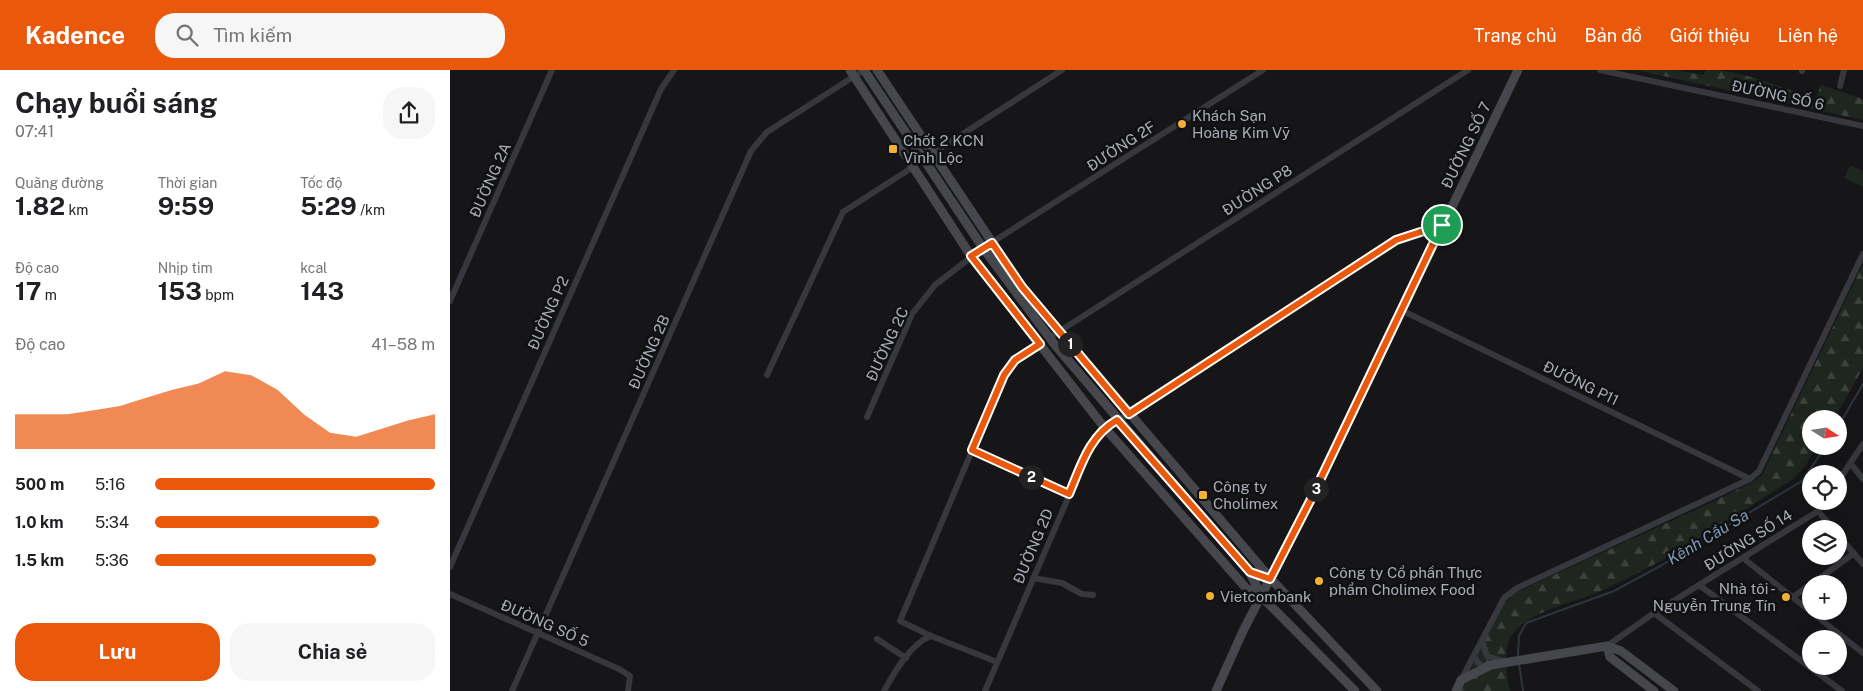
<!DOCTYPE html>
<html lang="vi">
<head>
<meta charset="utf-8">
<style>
  body { margin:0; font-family:"Public Sans",sans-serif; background:#f6f6f6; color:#202124; height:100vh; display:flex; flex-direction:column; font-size:19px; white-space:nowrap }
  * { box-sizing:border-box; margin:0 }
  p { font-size:16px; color:#757577 }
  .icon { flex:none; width:28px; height:28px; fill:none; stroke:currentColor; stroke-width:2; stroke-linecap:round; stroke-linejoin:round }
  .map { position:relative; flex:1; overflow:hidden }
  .sheet { display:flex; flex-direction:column; background:#fff; width:450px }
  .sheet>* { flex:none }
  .needle { width:32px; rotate:102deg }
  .fabs { position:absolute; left:1352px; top:340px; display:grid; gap:10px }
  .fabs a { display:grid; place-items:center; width:45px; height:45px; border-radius:50%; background:#fff; box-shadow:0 5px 20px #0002; font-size:25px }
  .pin { position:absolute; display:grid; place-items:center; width:42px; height:42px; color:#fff; margin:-21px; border:2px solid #fff; border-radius:50%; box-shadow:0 1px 5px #0007 }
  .km { position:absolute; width:25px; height:25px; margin:-12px; border-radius:50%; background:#222; color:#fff; font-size:14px; line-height:25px; text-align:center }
  .round { display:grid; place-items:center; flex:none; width:52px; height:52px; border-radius:20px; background:#f6f6f6 }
  .headline { display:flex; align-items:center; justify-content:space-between; height:85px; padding:0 15px }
  h1 { font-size:28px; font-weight:700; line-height:38px }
  .figures { display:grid; grid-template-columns:repeat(3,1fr); gap:8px; height:85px; padding:5px 15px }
  .figures div { display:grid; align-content:center }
  .figures b { font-size:25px; font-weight:700 }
  .figures small { font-size:14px; font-weight:400 }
  .figures p { font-size:14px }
  .chart { height:140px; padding:10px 15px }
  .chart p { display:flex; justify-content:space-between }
  .chart svg { width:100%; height:90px; margin-top:5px; fill:#ea580c; opacity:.7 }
  .primary-button { display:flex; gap:10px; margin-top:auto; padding:10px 15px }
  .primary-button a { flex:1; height:58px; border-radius:20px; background:#ea580c; color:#fff; font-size:20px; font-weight:700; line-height:58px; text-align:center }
  .primary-button a+a { background:#f6f6f6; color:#202124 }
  ul { padding:0 15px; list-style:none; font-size:16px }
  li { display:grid; grid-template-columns:80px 60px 1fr; align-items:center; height:38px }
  li i { height:12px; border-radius:6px; background:#ea580c }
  header { display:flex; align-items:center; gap:30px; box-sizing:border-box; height:70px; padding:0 25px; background:#ea580c; color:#fff }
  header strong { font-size:24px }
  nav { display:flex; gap:28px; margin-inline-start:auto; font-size:18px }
  .search { width:350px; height:45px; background:#f6f6f6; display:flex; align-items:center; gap:12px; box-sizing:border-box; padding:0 18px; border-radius:20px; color:#757577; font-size:19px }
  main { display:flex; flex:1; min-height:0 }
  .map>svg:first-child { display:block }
</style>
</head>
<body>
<header>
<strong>Kadence</strong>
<div class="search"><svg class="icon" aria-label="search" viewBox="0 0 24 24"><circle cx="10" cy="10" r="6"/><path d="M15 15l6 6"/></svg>Tìm kiếm</div>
<nav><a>Trang chủ</a><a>Bản đồ</a><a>Giới thiệu</a><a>Liên hệ</a></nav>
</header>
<main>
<section class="sheet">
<div class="headline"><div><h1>Chạy buổi sáng</h1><p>07:41</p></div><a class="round"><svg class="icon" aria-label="share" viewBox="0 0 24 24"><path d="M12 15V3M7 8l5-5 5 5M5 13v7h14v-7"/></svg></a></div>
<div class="figures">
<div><p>Quãng đường</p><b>1.82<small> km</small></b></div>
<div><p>Thời gian</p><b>9:59</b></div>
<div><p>Tốc độ</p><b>5:29<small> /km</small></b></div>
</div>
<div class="figures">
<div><p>Độ cao</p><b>17<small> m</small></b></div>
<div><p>Nhịp tim</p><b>153<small> bpm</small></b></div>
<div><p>kcal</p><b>143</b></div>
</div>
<div class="chart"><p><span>Độ cao</span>41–58 m</p>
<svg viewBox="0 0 160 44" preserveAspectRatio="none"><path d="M0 44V27L10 27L20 27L30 25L40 23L50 19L60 15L70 12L80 6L90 8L100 15L110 27L120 36L130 38L140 34L150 30L160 27V44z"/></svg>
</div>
<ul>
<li><b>500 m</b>5:16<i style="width:100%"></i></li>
<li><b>1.0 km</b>5:34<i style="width:80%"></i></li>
<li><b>1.5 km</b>5:36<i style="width:79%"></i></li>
</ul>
<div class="primary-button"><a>Lưu</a><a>Chia sẻ</a></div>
</section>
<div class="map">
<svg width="1413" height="621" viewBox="0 0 1413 621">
  <defs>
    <pattern id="forest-firs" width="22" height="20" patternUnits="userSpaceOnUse" patternTransform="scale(1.25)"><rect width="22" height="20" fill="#1e261f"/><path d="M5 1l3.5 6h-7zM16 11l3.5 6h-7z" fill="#3c433d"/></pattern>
  </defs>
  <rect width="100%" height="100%" fill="#161618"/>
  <g fill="url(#forest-firs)">
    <path d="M1186,0H1225L1253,5L1256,0C1294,0 1330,17 1365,30L1371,15L1413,29V50Z"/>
    <path d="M1413,194V298L1384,349H1361V376H1367L1356,395L1342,410C1279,449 1216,493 1148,522C1123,533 1077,542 1062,565C1052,579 1057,605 1060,621H1010L1053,534L1067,522L1258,434L1303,412L1312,405Z"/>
  </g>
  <polygon fill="#1e261f" points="1400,95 1413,101 1413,117 1394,108"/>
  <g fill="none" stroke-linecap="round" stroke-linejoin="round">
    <g stroke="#2c353c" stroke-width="2">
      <polyline points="1389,355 1413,314"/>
      <polyline points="1068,586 1069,566 1076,553 1164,521 1212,495 1352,411 1376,376"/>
      <polyline points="1069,594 1073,621"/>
    </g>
    <g stroke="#37383d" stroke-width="6">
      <polyline points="1150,0 1413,56"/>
      <polyline points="1352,1 1352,0"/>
      <polyline points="1390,16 1394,0"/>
      <polyline points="483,83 612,0"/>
      <polyline points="0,231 102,0"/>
      <polyline points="951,240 1300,409"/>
      <polyline points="599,268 1018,0"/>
      <polyline points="317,305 393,142 463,97"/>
      <polyline points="417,347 462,244 485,215 533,178 813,0"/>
      <polyline points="522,379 619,424"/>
      <polyline points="1400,393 1413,409"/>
      <polyline points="1389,410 1413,374"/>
      <polyline points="1368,441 1383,459"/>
      <polyline points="1389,466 1413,494"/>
      <polyline points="1293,488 1413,583"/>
      <polyline points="0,497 211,19 224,0"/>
      <polyline points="583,508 612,513 632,524 643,525"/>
      <polyline points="1362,514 1404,483"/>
      <polyline points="1249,515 1392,621"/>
      <polyline points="0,524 169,599 180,606 178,621"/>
      <polyline points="1343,527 1361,514"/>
      <polyline points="1204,543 1308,621"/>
      <polyline points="481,566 450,551 554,305 565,290 589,274"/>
      <polyline points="427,569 456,588"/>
      <polyline points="1032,571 1037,586 1052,591"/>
      <polyline points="1157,576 1204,543 1368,441 1375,431"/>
      <polyline points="1024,586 1028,593 1035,597"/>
      <polyline points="1011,610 1054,528 1067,518 1300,409 1309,401 1413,184"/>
      <polyline points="62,621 301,81 317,62 414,0"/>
      <path d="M434,621C444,603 461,573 481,566L547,592"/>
      <polyline points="535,621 643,370 654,357 679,344 946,170 992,155"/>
    </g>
    <g stroke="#45474d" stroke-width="9">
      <polyline points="400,0 521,186 654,357 796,518 811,526 905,621"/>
      <polyline points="414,0 533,178 605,275 800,503 811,525"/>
      <polyline points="427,0 572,217 821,509 927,621"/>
      <polyline points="1157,576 1160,587 1204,621"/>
      <polyline points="766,621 793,561 860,431 1068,0"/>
      <polyline points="1006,621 1011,610 1041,595 1157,576 1171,581 1224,621"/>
    </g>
  </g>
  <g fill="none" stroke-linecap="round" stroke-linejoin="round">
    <defs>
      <path id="route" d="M992,155L860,431L820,509L800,502L667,350C639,366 631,396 619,424L522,380L554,305L565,290L590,274L521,186L542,173L572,217L679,344L946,170Z"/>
    </defs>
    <use href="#route" stroke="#fff" stroke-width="10"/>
    <use href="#route" stroke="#ea580c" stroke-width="6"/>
  </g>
  <g fill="#f2b134" stroke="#111113" stroke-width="2">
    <circle cx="732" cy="54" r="5"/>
    <rect x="438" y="74" width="10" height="10" rx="2.5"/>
    <rect x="748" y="420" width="10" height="10" rx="2.5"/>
    <circle cx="869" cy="511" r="5"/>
    <circle cx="760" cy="526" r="5"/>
    <circle cx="1336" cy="527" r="5"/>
  </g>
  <g text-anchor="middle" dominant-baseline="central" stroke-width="5" stroke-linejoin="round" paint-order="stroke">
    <g font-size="15" fill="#a8adb8" stroke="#111113">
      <text transform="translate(1328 25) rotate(12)">ĐƯỜNG SỐ 6</text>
      <text transform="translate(1016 75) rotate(-64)">ĐƯỜNG SỐ 7</text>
      <text transform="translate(671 76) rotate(-33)">ĐƯỜNG 2F</text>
      <text transform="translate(40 110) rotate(-66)">ĐƯỜNG 2A</text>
      <text transform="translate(807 120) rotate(-33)">ĐƯỜNG P8</text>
      <text transform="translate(98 243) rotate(-66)">ĐƯỜNG P2</text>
      <text transform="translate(437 274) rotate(-65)">ĐƯỜNG 2C</text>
      <text transform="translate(199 282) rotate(-66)">ĐƯỜNG 2B</text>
      <text transform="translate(1131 313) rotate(26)">ĐƯỜNG P11</text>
      <text transform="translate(1298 470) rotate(-32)">ĐƯỜNG SỐ 14</text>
      <text transform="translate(583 476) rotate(-67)">ĐƯỜNG 2D</text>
      <text transform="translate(95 553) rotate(24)">ĐƯỜNG SỐ 5</text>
    </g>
    <g font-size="15" fill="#a8adb8" stroke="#111113" text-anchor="start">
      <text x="742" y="45">Khách Sạn<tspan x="742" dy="17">Hoàng Kim Vỹ</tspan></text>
      <text x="453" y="70">Chốt 2 KCN<tspan x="453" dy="17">Vĩnh Lộc</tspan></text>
      <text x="763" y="416">Công ty<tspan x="763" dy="17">Cholimex</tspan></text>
      <text x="879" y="502">Công ty Cổ phần Thực<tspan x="879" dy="17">phẩm Cholimex Food</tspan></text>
      <text x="1326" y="518" text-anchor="end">Nhà tôi -<tspan x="1326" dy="17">Nguyễn Trung Tín</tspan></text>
      <text x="770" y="526">Vietcombank</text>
    </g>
    <g font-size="16" font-style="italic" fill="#7f9bb3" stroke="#111113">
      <text transform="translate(1258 467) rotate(-31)">Kênh Cầu Sa</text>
    </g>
  </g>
</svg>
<div class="fabs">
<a><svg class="needle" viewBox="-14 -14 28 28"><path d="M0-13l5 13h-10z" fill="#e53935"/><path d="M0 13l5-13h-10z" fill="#757577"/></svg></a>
<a><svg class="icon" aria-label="locate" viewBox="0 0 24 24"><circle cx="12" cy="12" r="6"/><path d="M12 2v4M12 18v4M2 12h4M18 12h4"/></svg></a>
<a><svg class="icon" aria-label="layers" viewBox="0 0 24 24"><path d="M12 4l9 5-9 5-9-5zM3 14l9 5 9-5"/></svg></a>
<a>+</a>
<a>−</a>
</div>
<div class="pin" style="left:992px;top:155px;background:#1e9e55"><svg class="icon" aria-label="arrive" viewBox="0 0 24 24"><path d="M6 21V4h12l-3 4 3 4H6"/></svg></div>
<b class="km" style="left:620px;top:274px">1</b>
<b class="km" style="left:581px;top:407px">2</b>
<b class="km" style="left:866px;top:419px">3</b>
</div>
</main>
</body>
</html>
